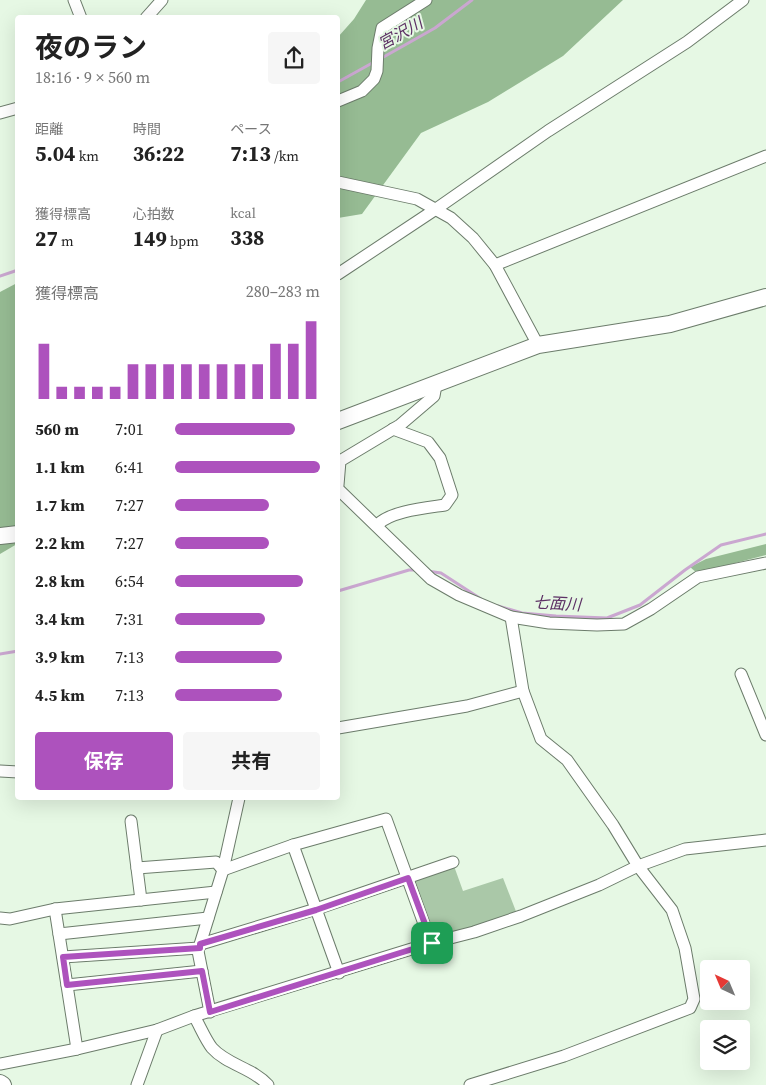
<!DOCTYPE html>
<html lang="ja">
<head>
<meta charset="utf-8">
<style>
  body { margin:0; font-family:"Source Serif 4","Noto Sans JP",serif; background:#f6f6f6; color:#222; height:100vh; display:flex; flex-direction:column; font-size:19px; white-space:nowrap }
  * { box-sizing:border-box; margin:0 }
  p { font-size:16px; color:#767676 }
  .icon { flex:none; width:28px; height:28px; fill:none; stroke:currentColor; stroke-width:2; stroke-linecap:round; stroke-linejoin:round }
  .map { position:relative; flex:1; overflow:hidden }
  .panel { position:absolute; left:15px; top:15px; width:325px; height:785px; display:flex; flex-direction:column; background:#fff; border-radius:5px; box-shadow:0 5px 20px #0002 }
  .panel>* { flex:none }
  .needle { width:32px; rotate:316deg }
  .buttons { position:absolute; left:700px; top:960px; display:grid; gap:10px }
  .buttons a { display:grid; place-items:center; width:50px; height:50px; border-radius:5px; background:#fff; box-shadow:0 5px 20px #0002; font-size:25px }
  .pin { position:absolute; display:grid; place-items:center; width:42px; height:42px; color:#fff; margin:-21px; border-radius:10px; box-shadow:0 2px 8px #0006 }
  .round { display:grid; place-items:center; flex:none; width:52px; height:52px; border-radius:5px; background:#f6f6f6 }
  .head { display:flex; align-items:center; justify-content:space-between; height:85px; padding:0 20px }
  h1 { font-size:28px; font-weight:700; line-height:38px }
  .figures { display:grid; grid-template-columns:repeat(3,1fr); gap:8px; height:85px; padding:5px 20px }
  .figures div { display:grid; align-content:center }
  .figures b { font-size:21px; font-weight:700 }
  .figures small { font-size:14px; font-weight:400 }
  .figures p { font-size:14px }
  .chart { height:140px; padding:10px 20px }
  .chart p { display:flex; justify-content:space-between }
  .chart svg { width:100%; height:90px; margin-top:5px; stroke:#ad52bd; stroke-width:6 }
  .button { display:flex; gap:10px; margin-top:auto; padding:10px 20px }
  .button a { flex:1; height:58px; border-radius:5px; background:#ad52bd; color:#fff; font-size:20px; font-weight:700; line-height:58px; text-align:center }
  .button a+a { background:#f6f6f6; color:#222 }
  ul { padding:0 20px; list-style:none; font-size:16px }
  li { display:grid; grid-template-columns:80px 60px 1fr; align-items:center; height:38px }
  li i { height:12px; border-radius:6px; background:#ad52bd }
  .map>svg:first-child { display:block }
</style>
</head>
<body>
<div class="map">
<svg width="766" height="1085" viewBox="0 0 766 1085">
  <rect width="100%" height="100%" fill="#e6f8e4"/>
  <polygon fill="#aac8a8" points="454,866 463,891 503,878 517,914 434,938 413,880"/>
  <g fill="#96bb93">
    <polygon points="366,0 623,0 563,56 488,102 421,133 362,214 338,218 338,37 354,19"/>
    <polygon points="17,283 17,544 0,554 0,292"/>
    <polygon points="766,544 766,555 697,573 690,567 706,559"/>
  </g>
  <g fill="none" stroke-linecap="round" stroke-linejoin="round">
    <g stroke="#caa7d0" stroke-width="3">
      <polyline points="380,59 435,28 472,0"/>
      <polyline points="338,82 374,62"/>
      <polyline points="0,276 18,270"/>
      <polyline points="427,571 441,573 481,599"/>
      <polyline points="338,591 409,570 416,570"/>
      <polyline points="498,606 522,613 556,616 607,618 640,605 685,570 721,545 766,534"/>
      <polyline points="0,654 18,651"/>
    </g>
    <defs>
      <g id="street">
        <polyline points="74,0 81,18"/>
        <polyline points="146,18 162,0"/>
        <polyline points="338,101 362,91 374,79 377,71 378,48 382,28 426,0"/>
        <polyline points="0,113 18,108"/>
        <polyline points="338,182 417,199 451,218 473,238 495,265 538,345"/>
        <polyline points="495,265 766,156"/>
        <polyline points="338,274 436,209 548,131 687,42 743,0"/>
        <polyline points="338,485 340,461 400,425 434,396 436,385"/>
        <polyline points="338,489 431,579 459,595 511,617 549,623 597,625 624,624 651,609 698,577 766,563"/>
        <path d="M377,525C391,511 425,508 445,505L452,495L440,458L428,442L393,429"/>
        <polyline points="741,674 766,735"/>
        <polyline points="338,728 467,706 523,691"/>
        <polyline points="0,771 18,772"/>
        <polyline points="131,821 141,900"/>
        <polyline points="293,845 339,973"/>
        <polyline points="137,868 216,862 223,870 293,845 386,819 431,943"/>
        <polyline points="55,909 77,1049"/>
        <polyline points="0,918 10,919 55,909 216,892"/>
        <polyline points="59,934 208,918"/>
        <polyline points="201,944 316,909 453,862"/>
        <polyline points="63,957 199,948"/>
        <polyline points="67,985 202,971"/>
        <polyline points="210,1012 198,951 223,870 239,798"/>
        <path d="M194,1016C200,1026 205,1039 212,1048C227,1065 253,1068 268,1085"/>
        <polyline points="0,1064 77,1049 157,1030 194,1016 431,943 474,932 521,916 599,885 638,866 685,849 766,840"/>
        <polyline points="137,1085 157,1030"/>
        <polyline points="470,1085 564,1056 690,1008 694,999 685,948 672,910 638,866 613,825 567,760 541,739 523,691 511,617"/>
      </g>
      <g id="secondary">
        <polyline points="338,421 538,345 670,324 766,297"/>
        <polyline points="0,536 18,534"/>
        <polyline points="0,1083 3,1085"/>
      </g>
    </defs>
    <use href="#street" stroke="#6c7c6b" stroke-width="13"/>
    <use href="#secondary" stroke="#6c7c6b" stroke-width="18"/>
    <use href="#street" stroke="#fff" stroke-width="11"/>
    <use href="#secondary" stroke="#fff" stroke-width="16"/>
  </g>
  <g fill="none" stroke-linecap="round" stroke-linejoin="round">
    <defs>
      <polygon id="route" points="408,878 432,943 210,1012 202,971 67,985 63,957 200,948 200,944 316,910"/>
    </defs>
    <use href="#route" stroke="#fff" stroke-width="10"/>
    <use href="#route" stroke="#ad52bd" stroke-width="6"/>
  </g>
  <g text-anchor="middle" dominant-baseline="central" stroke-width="4" stroke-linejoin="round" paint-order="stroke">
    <g font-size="16" font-style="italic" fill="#5d3165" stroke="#e6f8e4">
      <text transform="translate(400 33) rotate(-29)">宮沢川</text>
      <text transform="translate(557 603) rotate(3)">七面川</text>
    </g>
  </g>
</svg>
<div class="buttons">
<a><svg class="needle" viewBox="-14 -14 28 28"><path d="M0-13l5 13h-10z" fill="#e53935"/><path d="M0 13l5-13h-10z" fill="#767676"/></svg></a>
<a><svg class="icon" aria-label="layers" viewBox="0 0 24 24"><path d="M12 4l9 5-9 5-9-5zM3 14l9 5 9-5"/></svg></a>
</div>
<div class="pin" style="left:432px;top:943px;background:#1e9e55"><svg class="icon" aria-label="arrive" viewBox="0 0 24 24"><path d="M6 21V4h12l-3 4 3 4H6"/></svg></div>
<section class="panel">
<div class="head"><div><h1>夜のラン</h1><p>18:16 · 9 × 560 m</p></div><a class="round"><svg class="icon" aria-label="share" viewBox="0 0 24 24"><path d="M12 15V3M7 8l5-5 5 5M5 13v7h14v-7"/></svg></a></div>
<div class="figures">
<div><p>距離</p><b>5.04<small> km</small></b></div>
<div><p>時間</p><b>36:22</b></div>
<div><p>ペース</p><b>7:13<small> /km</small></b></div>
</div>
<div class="figures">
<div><p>獲得標高</p><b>27<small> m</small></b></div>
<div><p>心拍数</p><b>149<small> bpm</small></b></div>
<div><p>kcal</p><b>338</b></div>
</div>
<div class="chart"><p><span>獲得標高</span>280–283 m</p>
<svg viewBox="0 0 160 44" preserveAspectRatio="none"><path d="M5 44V17M15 44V38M25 44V38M35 44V38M45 44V38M55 44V27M65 44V27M75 44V27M85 44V27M95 44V27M105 44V27M115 44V27M125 44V27M135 44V17M145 44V17M155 44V6"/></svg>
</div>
<ul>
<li><b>560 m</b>7:01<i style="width:83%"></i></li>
<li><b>1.1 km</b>6:41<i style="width:100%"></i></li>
<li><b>1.7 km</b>7:27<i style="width:65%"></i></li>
<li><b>2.2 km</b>7:27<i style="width:65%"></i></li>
<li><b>2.8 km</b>6:54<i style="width:88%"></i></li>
<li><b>3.4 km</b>7:31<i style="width:62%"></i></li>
<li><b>3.9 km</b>7:13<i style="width:74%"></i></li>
<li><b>4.5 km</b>7:13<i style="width:74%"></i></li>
</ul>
<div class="button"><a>保存</a><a>共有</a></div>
</section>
</div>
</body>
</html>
